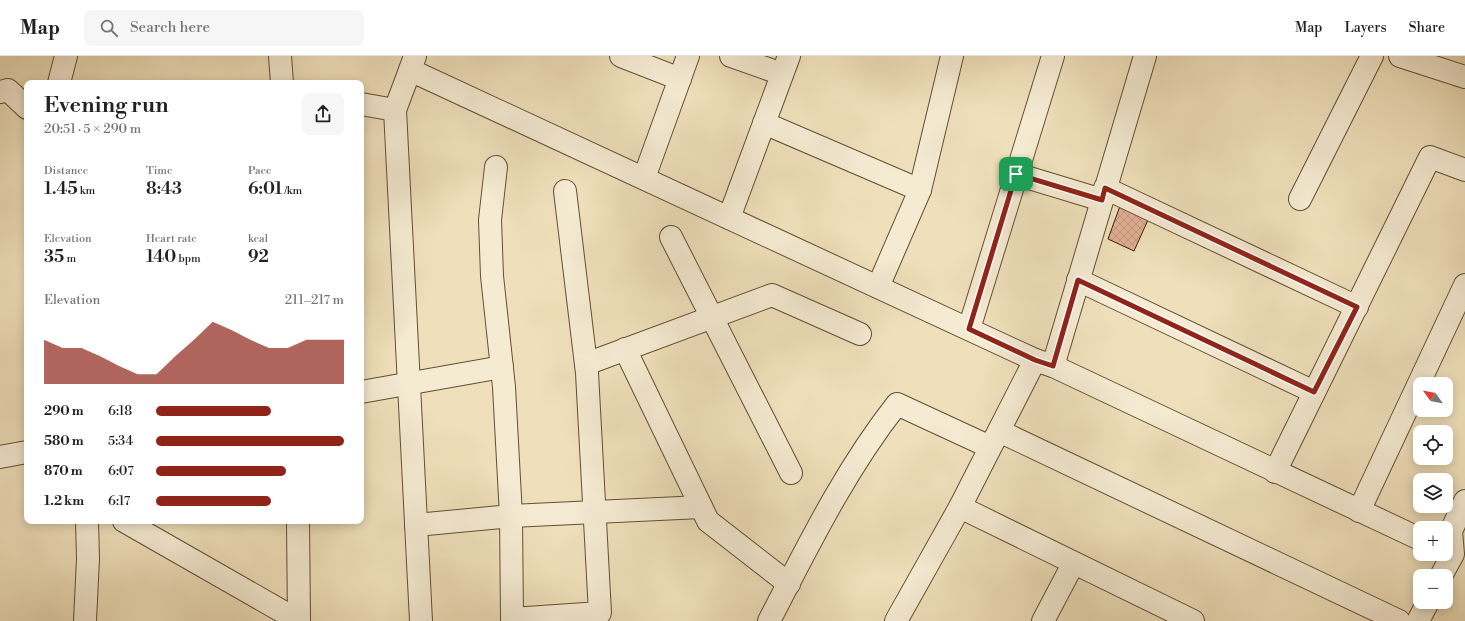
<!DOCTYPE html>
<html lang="en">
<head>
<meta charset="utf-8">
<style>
  body { margin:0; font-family:"Libre Bodoni",serif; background:#f6f6f6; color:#202124; height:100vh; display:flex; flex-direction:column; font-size:15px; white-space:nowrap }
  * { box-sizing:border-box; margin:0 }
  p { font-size:13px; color:#757577 }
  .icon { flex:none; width:22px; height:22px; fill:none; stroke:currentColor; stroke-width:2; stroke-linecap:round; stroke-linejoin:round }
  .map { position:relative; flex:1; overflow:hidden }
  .drawer { position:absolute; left:24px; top:24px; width:340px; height:444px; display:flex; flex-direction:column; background:#fff; border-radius:8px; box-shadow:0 2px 10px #0003 }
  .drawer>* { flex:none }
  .needle { width:26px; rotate:303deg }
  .controls { position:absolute; left:1413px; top:321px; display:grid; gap:8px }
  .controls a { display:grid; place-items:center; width:40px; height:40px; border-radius:8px; background:#fff; box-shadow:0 2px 10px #0003; font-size:20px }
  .pin { position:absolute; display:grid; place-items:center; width:34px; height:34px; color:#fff; margin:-17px; border-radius:8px; box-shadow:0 2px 6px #0006 }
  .round { display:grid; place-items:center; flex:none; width:42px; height:42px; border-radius:8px; background:#f6f6f6 }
  .head { display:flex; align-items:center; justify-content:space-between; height:68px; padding:0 20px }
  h1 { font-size:22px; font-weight:600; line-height:30px }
  .stats { display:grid; grid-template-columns:repeat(3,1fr); gap:6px; height:68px; padding:4px 20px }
  .stats div { display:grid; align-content:center }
  .stats b { font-size:17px; font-weight:600 }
  .stats small { font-size:11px; font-weight:400 }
  .stats p { font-size:11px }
  .chart { height:112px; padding:8px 20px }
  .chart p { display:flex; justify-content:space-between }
  .chart svg { width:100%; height:72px; margin-top:4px; fill:#8f2418; opacity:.7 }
  ul { padding:0 20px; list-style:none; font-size:13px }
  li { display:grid; grid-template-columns:64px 48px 1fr; align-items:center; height:30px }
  li i { height:10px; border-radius:5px; background:#8f2418 }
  header { display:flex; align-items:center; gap:24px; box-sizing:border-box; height:56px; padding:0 20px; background:#fff; border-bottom:1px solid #e0e0e0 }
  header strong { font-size:19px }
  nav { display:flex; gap:22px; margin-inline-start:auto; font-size:14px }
  .search { width:280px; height:36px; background:#f6f6f6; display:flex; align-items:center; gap:10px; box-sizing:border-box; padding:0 14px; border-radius:8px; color:#757577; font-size:15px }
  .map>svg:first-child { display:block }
</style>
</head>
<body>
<header>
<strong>Map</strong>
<div class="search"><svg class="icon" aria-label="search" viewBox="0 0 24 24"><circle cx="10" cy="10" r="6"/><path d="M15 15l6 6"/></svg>Search here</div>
<nav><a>Map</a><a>Layers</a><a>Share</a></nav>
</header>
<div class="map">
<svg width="1465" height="565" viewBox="0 0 1465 565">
  <defs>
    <pattern id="building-cross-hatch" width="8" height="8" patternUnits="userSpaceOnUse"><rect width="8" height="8" fill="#e2af94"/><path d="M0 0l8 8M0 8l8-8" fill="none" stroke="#c2967e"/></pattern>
  </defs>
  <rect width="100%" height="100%" fill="#efe0bb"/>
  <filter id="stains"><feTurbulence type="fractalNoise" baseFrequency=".005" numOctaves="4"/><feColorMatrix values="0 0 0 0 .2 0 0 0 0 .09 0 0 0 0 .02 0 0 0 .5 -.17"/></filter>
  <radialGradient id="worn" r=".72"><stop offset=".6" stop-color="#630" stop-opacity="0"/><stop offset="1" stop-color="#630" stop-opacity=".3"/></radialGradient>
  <polygon fill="url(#building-cross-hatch)" stroke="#361f06" points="1120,150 1148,164 1134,195 1108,183"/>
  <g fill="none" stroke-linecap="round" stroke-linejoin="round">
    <defs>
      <g id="minor">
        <polyline points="280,0 282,27"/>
        <polyline points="415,0 410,14 1035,304 1053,310 1420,483"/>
        <polyline points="621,0 680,23"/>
        <polyline points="731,0 782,18"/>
        <polyline points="1400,0 1465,21"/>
        <polyline points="59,27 66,0"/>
        <polyline points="0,36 8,34 27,52"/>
        <polyline points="361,48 395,54 410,14"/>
        <polyline points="395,54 421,565"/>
        <polyline points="764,67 920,134"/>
        <polyline points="496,111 490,164 492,220 504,331 511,460 512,565"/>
        <polyline points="1016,118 1102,144"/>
        <polyline points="644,122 688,0"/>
        <polyline points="1105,132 1357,251"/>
        <polyline points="1300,143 1372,0"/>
        <polyline points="729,162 789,0"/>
        <polyline points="671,181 791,417"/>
        <polyline points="1078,224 1314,336"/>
        <polyline points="878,231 920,134 952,0"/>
        <polyline points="969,273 1053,0"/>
        <polyline points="625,293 708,465 789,528"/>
        <polyline points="586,308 772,239 860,278"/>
        <polyline points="1053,310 1145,0"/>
        <polyline points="361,336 502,311"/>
        <polyline points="999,375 1399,565"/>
        <polyline points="0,401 27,396"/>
        <polyline points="1275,416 1430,101 1465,114"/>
        <polyline points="960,451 1193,565"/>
        <polyline points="1359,455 1465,229"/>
        <polyline points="124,465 299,565"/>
        <polyline points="298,465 299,565"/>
        <polyline points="416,469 511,460 701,451"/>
        <polyline points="1441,520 1453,498 1451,475 1465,445"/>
        <polyline points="512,563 600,557 587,317 565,135"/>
        <polyline points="85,565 88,503 87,465"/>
        <path d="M769,565C808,490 845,414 897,348L990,391"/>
        <polyline points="896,565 960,451 1035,304"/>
        <polyline points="1043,565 1073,508"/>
        <polyline points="1418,565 1428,546"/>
      </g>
    </defs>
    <use href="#minor" stroke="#644f33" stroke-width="24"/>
    <use href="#minor" stroke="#f5ebd3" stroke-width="22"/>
  </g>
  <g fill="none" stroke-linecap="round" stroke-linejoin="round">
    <defs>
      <polygon id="route" points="1016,118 1102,144 1105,132 1357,251 1314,336 1078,224 1053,310 1035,304 969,273"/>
    </defs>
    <use href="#route" stroke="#fff" stroke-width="8"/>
    <use href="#route" stroke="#8f2418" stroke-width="5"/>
  </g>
  <rect width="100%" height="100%" filter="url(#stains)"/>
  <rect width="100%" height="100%" fill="url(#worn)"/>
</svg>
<div class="controls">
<a><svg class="needle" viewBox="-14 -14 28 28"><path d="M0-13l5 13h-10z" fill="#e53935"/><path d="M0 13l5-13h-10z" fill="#757577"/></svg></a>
<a><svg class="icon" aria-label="locate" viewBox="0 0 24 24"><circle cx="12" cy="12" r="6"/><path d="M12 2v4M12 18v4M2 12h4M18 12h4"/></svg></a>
<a><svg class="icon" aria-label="layers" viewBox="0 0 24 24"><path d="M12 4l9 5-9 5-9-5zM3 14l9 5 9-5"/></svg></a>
<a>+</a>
<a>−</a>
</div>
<div class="pin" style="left:1016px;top:118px;background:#1e9e55"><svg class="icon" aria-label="arrive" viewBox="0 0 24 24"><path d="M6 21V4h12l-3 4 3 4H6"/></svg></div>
<section class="drawer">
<div class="head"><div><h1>Evening run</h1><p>20:51 · 5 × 290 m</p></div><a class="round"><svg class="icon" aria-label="share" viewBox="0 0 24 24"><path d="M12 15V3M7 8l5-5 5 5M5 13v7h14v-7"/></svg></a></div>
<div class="stats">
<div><p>Distance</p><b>1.45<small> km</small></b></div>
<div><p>Time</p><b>8:43</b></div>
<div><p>Pace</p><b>6:01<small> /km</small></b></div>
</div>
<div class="stats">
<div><p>Elevation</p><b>35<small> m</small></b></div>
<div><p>Heart rate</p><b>140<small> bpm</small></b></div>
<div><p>kcal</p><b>92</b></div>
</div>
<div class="chart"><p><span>Elevation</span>211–217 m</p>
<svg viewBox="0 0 160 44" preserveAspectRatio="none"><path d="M0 44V17L10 22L20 22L30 27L40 33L50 38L60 38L70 27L80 17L90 6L100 11L110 17L120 22L130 22L140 17L150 17L160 17V44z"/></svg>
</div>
<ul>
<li><b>290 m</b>6:18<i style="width:61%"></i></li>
<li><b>580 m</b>5:34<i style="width:100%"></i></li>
<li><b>870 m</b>6:07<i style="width:69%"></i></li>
<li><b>1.2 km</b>6:17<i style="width:61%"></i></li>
</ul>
</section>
</div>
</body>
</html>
